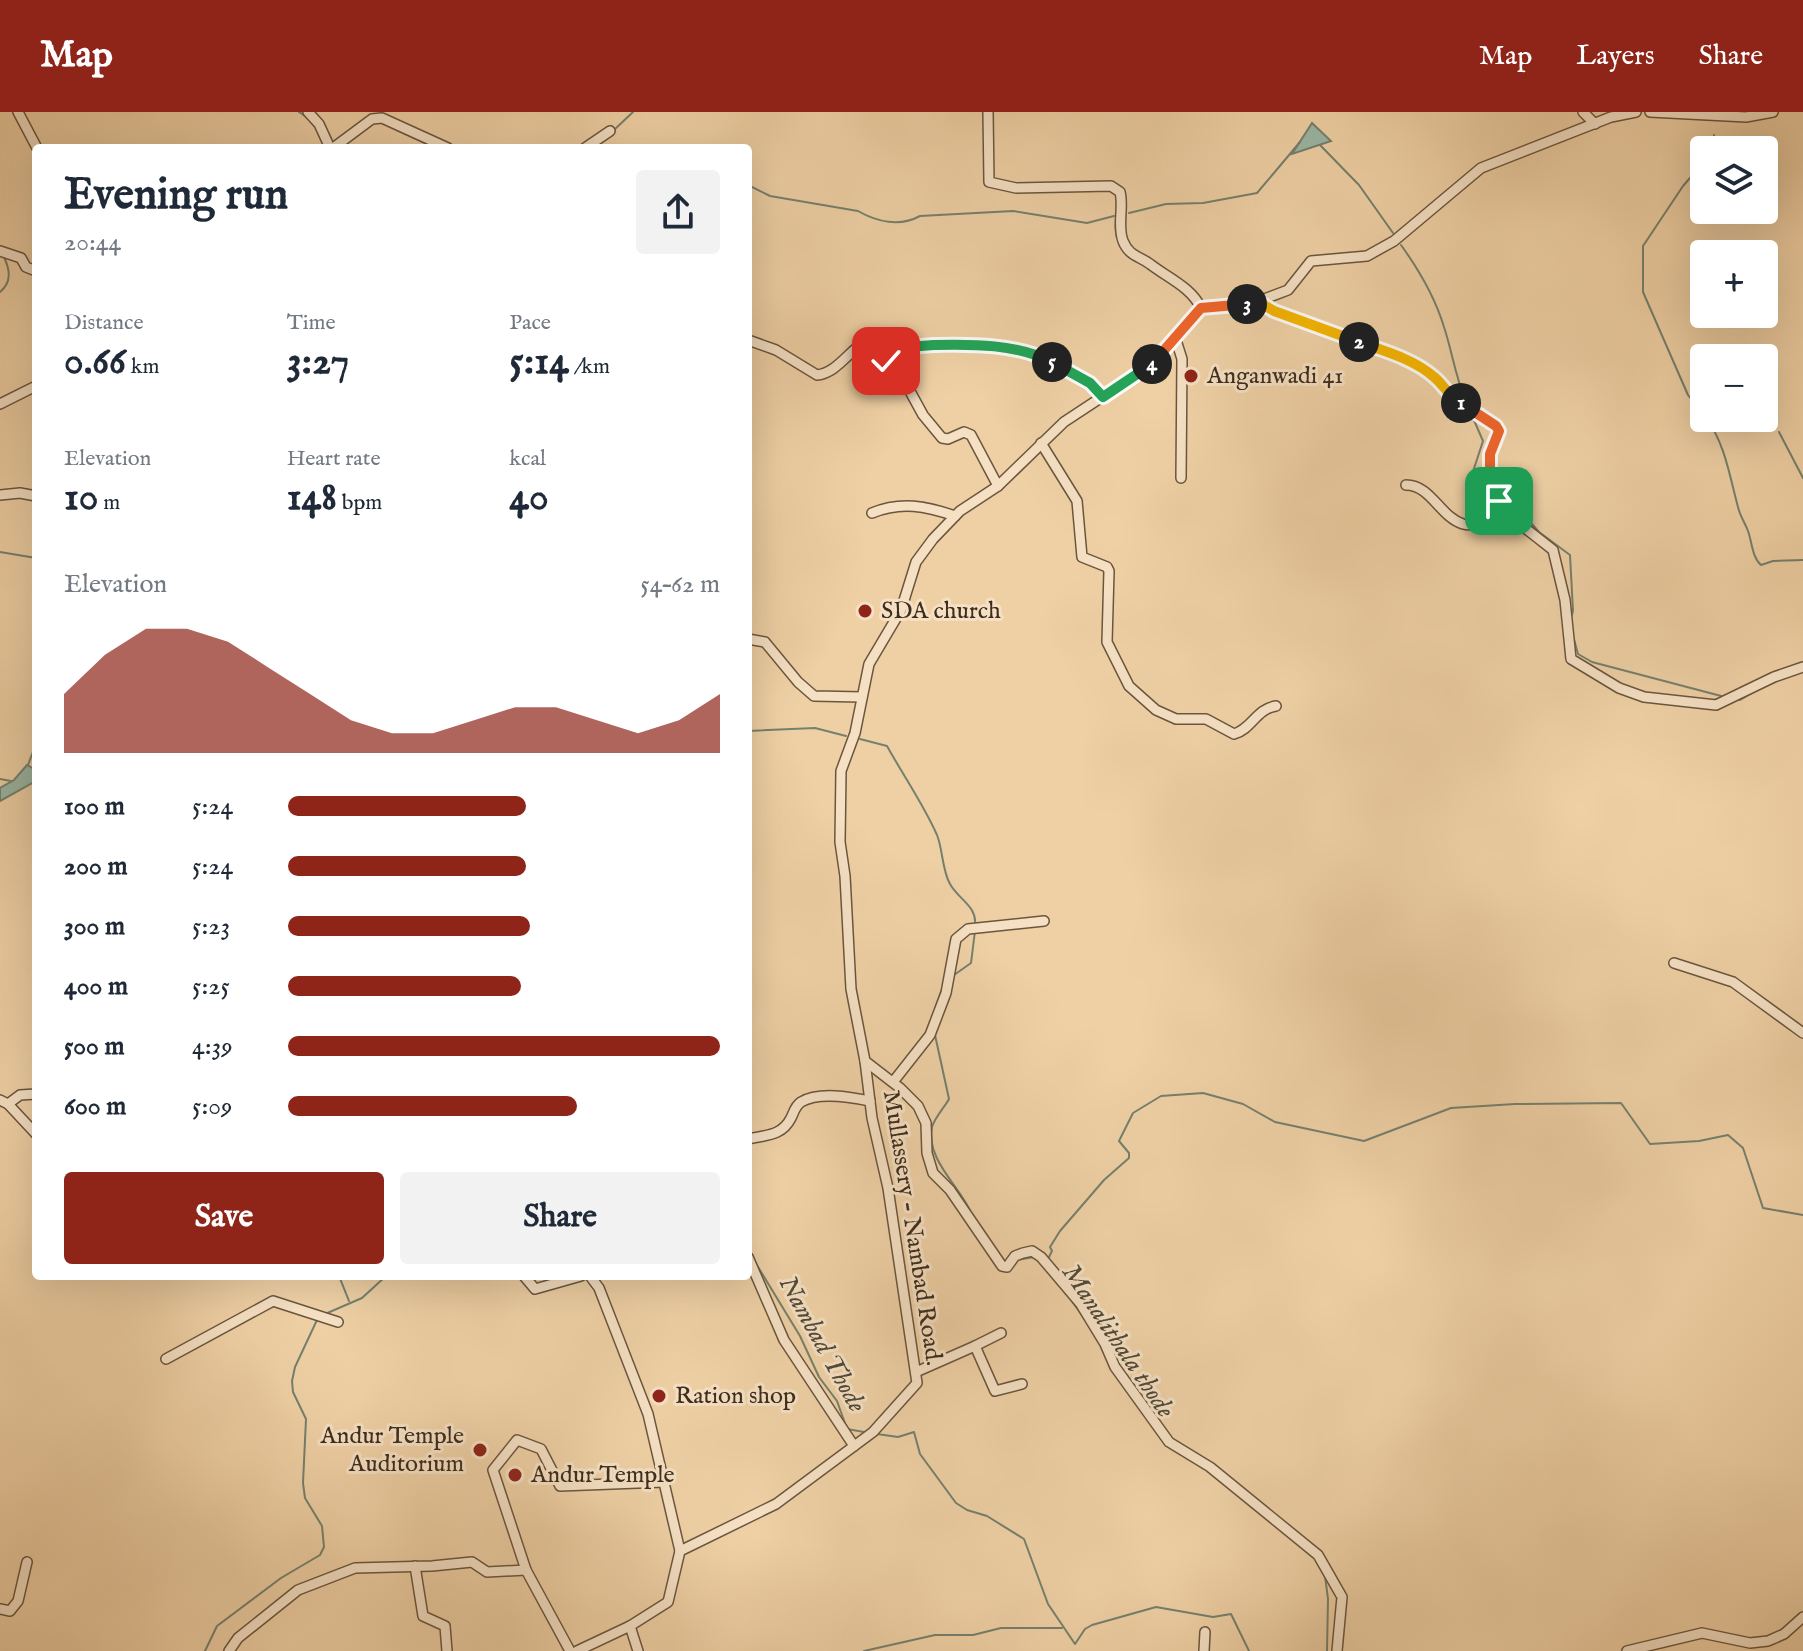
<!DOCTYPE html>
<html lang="en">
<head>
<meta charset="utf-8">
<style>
  body { margin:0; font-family:"IM FELL English",serif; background:#f2f2f3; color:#1f2937; height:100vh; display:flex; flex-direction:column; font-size:30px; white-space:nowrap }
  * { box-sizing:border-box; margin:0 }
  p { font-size:26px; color:#747a83 }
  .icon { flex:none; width:44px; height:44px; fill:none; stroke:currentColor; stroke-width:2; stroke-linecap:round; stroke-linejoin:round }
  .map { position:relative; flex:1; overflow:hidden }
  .side { position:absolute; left:32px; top:32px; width:720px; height:1136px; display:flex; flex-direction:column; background:#fff; border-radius:8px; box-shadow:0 8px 32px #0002 }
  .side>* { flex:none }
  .controls { position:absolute; left:1690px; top:24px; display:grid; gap:16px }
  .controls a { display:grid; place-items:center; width:88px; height:88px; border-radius:8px; background:#fff; box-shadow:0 8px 32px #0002; font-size:40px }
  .pin { position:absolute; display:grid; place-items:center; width:68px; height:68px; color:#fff; margin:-34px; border-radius:16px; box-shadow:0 4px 12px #0006 }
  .km { position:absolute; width:40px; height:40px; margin:-20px; border-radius:50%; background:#222; color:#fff; font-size:22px; line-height:40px; text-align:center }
  .round { display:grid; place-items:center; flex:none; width:84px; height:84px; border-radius:8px; background:#f2f2f3 }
  .head { display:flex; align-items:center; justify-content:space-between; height:136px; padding:0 32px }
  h1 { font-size:44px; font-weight:800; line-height:60px }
  .stats { display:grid; grid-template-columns:repeat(3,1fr); gap:12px; height:136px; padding:8px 32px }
  .stats div { display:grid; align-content:center }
  .stats b { font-size:40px; font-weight:800 }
  .stats small { font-size:22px; font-weight:400 }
  .stats p { font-size:22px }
  .chart { height:224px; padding:16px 32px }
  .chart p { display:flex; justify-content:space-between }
  .chart svg { width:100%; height:144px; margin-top:8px; fill:#8f2418; opacity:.7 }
  .button { display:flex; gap:16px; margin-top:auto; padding:16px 32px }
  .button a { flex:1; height:92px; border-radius:8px; background:#8f2418; color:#fff; font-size:32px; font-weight:800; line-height:92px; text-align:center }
  .button a+a { background:#f2f2f3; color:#1f2937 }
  ul { padding:0 32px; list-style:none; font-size:26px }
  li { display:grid; grid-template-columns:128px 96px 1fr; align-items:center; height:60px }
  li i { height:20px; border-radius:10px; background:#8f2418 }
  header { display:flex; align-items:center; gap:48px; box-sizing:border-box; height:112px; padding:0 40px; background:#8f2418; color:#fff }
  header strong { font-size:38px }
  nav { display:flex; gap:44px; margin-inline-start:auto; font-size:28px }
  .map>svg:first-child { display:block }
</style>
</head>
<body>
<header>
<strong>Map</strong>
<nav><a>Map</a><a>Layers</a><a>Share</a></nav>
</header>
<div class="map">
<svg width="1803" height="1539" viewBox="0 0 1803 1539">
  <rect width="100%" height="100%" fill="#efd0a5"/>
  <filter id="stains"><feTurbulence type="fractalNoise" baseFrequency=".0025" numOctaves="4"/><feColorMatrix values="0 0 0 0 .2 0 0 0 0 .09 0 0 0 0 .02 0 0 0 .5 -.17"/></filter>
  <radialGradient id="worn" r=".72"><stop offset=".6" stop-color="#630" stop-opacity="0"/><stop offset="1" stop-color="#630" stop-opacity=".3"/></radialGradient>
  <g fill="#9ab7a6" stroke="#75806f" stroke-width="2">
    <polygon points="1312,11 1331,29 1292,42"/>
    <polygon points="27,653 36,658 36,669 0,689 0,676 14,668"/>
  </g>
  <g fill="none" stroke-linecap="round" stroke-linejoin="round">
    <g stroke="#75806f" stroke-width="2">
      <polyline points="299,0 308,6"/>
      <polyline points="397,18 436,36"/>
      <polyline points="614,18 633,0"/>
      <polyline points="1714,23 1715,38"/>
      <polyline points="1320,33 1359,73 1393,121"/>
      <polyline points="1704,50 1683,74 1643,134 1643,180 1688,283 1704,303"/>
      <path d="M748,73L770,84L858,99C877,110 900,115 920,104L1013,99L1087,111L1114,104"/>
      <polyline points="1129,101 1166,92 1203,91 1257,81 1300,30"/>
      <path d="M1401,133C1419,158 1435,185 1444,215C1452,239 1455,263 1465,287"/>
      <path d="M0,180C12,170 10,158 4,145"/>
      <polyline points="1473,306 1483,329 1466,381 1476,402 1485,401 1496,389"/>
      <path d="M1706,306C1725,331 1730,366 1738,395C1740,404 1745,411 1748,419C1752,430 1752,445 1761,453L1773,449L1803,448"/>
      <polyline points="1779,320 1803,366"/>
      <polyline points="1502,388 1510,387 1539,420 1570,443 1573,499 1571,506"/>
      <polyline points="0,440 36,446"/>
      <polyline points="1572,520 1578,542 1592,550 1725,585"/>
      <polyline points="1735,587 1740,588 1755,579"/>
      <polyline points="748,619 815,616 846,624"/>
      <path d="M860,627L887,634C903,663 924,693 937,723C943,738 942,758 950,772C959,788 977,794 975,813"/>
      <polyline points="28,653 36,632"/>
      <polyline points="0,667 11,669"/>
      <polyline points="954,863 971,851 975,819"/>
      <polyline points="935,897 942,877"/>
      <path d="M935,923L949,987C944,996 935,1005 932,1015C925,1048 962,1076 972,1103"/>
      <polyline points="980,1114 989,1128"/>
      <polyline points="1048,1147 1052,1139 1050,1135 1060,1119 1104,1068 1129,1046 1129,1041 1119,1029 1133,1001 1161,984 1203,981 1243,992 1275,1010 1364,1029 1451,996 1515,992 1621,991 1650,1032 1699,1029 1728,1023 1743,1036 1763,1096 1803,1103"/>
      <polyline points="1017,1148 1034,1145"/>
      <polyline points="755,1150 800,1224 819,1265 837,1289 847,1317 864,1320"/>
      <polyline points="339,1164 349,1189"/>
      <polyline points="1064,1178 1086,1209"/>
      <polyline points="325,1202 362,1186 386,1164"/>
      <polyline points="1132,1286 1156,1319"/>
      <polyline points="877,1322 898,1325 914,1320 920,1342 956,1391 967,1398 987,1404 1024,1427 1048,1492 1075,1532 1085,1517 1092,1513 1156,1495 1213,1505 1231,1502 1249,1539"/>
      <polyline points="1325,1464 1328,1487 1327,1539"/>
      <polyline points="205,1539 217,1514 281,1466 320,1443 324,1435 322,1414 305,1386 303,1371 306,1307 293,1280 292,1269 295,1255 317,1208"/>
      <polyline points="864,1539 935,1523 973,1523 1001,1516 1062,1516"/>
    </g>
    <defs>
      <g id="minor">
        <polyline points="18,0 37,36"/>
        <polyline points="308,0 319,12 330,36"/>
        <path d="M988,0L989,70L1016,76L1111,74L1120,80C1124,95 1117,114 1123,129C1129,144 1139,144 1150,152C1168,166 1191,175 1201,196"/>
        <polyline points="1583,0 1595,12"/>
        <polyline points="1650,0 1746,5 1773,0"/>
        <polyline points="333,36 372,7 382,6 448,36"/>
        <polyline points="585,36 610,19"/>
        <polyline points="0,139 21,146 26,155 36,159"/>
        <path d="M1257,189L1274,199L1296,206L1419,254L1435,265L1453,286L1496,314C1502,326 1492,332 1490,344C1488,362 1497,384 1504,401"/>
        <path d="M748,228L776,238L817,263C841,260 851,232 874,227L883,245L906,272L923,303L942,326L948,327L964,320L971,323L998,374"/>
        <polyline points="1176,228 1182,247 1181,366"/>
        <path d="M880,237C959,235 1042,220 1103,285"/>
        <polyline points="0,292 36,274"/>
        <path d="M1041,331L1077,389L1082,445L1107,455L1109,459L1107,530L1129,574L1156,598L1176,607H1206L1234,622C1252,617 1256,597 1276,594"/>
        <path d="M1406,373C1431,373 1440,405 1463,412C1478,416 1493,403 1506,401L1553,438L1565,488L1571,547L1619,576L1644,585L1716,593L1774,565L1803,555"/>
        <polyline points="0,383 20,381 36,384"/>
        <path d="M872,401C901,389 926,394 955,404"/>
        <polyline points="748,527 765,530 798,570 814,584 862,585"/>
        <polyline points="1674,851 1733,870 1803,921"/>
        <polyline points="893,970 930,923 946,881 956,827 968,817 1044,809"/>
        <polyline points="0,988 8,992 36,1022"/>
        <polyline points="8,992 20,983 36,982"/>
        <path d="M748,1027C766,1023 782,1024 791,1006C794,1000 795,994 801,990C819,979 851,985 870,989"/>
        <polyline points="748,1145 784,1228 854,1334"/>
        <polyline points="524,1164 535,1177 581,1164"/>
        <polyline points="590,1164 599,1176 648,1302 680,1439"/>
        <polyline points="975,1234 1001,1221"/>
        <polyline points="166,1247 273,1189 338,1210"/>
        <polyline points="916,1260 975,1234 995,1279 1022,1272"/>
        <polyline points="415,1454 423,1504 445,1514 447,1539"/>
        <polyline points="526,1458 493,1358 517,1328 541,1337 560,1374 664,1370"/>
        <polyline points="0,1497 10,1499 18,1489 27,1450"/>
        <polyline points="630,1514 638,1539"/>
        <polyline points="229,1539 238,1526 298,1478 355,1456 432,1454 472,1450 487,1460 526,1458 570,1539"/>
        <polyline points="577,1539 630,1514 668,1490 680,1439 776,1392 873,1320 917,1271 888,1076 872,1006 865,949"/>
        <polyline points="1204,1539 1205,1520"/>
        <polyline points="1337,1539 1342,1485 1318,1443 1210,1355 1169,1330 1115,1255 1105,1232 1080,1191 1041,1145 1032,1139 1023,1141 1015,1144 1007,1155 1002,1154 950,1078 933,1061 927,1041 926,1011 918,994 900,976 865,949 851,877 845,764 840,730 841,659 855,621 869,552 901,498 916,450 933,427 960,399 998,374 1064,310 1152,252 1201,196 1251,192 1288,178 1311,149 1367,144 1394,129 1481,56 1611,5 1636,0"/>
        <polyline points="1627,1539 1702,1521 1750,1531 1768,1529 1784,1522 1803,1505"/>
      </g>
    </defs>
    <use href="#minor" stroke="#6a563e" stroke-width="12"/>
    <use href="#minor" stroke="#f5e0c4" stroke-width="9"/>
  </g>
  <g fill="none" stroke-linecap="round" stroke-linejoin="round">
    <defs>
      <polyline id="split-1" points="1461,291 1496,314 1499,319 1490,342 1490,357 1499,389"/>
      <path id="split-2" d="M1359,230C1384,239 1414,247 1434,265C1444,273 1449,285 1461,291"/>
      <polyline id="split-3" points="1247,192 1257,189 1274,199 1359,230"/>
      <polyline id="split-4" points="1152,252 1201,196 1247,192"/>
      <polyline id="split-5" points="1052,250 1090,271 1103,285 1152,252"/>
      <path id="split-6" d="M934,233C973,232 1017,232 1052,250"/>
      <polyline id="split-7" points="886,249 880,237 934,233"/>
    </defs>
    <use href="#split-1" stroke="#fff" stroke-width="16"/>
    <use href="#split-2" stroke="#fff" stroke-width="16"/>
    <use href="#split-3" stroke="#fff" stroke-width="16"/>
    <use href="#split-4" stroke="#fff" stroke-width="16"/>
    <use href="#split-5" stroke="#fff" stroke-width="16"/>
    <use href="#split-6" stroke="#fff" stroke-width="16"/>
    <use href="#split-7" stroke="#fff" stroke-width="16"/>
    <use href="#split-1" stroke="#f0652b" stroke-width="10"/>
    <use href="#split-2" stroke="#f5b400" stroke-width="10"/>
    <use href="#split-3" stroke="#f5b400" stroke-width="10"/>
    <use href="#split-4" stroke="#f0652b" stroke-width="10"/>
    <use href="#split-5" stroke="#22a559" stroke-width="10"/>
    <use href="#split-6" stroke="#22a559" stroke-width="10"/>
    <use href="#split-7" stroke="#22a559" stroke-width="10"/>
  </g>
  <g fill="#8f2418" stroke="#f5e0c4" stroke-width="3">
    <circle cx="1191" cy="264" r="8"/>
    <circle cx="865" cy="499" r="8"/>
    <circle cx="659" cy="1284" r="8"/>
    <circle cx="480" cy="1338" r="8"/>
    <circle cx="515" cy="1363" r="8"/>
  </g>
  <g text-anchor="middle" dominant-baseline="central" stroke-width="6" stroke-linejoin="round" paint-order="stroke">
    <g font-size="24" fill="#3d2d1c" stroke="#f5e0c4" text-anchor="start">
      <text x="1207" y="264">Anganwadi 41</text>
      <text x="881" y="499">SDA church</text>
      <text x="675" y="1284">Ration shop</text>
      <text x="464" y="1324" text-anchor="end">Andur Temple<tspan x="464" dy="28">Auditorium</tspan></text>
      <text x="531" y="1363">Andur Temple</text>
    </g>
    <g font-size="24" fill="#3d2d1c" stroke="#f5e0c4">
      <text transform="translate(912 1116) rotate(81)">Mullassery - Nambad Road.</text>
    </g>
    <g font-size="26" font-style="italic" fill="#504938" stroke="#f5e0c4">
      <text transform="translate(1118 1229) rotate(56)">Manalithala thode</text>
      <text transform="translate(822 1232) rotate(61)">Nambad Thode</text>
    </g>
  </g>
  <rect width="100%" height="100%" filter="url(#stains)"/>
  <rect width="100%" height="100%" fill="url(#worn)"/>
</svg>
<div class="controls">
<a><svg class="icon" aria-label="layers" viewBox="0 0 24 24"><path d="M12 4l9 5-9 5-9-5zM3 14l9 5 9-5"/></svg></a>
<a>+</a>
<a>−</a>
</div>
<div class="pin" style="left:1499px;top:389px;background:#1e9e55"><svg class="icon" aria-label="arrive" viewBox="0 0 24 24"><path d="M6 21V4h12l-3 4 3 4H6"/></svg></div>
<div class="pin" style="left:886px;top:249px;background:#d93025"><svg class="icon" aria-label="check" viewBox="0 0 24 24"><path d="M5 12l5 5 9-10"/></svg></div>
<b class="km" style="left:1461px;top:291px">1</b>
<b class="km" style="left:1359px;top:230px">2</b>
<b class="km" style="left:1247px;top:192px">3</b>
<b class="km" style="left:1152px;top:252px">4</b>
<b class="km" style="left:1052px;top:250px">5</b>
<section class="side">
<div class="head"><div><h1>Evening run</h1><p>20:44</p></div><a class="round"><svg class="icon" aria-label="share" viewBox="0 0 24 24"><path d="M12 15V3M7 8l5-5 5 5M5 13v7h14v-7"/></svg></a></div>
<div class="stats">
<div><p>Distance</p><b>0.66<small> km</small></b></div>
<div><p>Time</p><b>3:27</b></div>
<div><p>Pace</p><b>5:14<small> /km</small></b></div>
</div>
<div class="stats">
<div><p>Elevation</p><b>10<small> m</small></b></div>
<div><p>Heart rate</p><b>148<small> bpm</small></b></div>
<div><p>kcal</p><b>40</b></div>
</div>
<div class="chart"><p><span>Elevation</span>54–62 m</p>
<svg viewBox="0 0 160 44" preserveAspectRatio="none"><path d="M0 44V26L10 14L20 6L30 6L40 10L50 18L60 26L70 34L80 38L90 38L100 34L110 30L120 30L130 34L140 38L150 34L160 26V44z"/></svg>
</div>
<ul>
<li><b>100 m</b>5:24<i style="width:55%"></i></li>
<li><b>200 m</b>5:24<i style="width:55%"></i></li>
<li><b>300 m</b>5:23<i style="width:56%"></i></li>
<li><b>400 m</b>5:25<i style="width:54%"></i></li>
<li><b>500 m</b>4:39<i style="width:100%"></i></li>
<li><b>600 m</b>5:09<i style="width:67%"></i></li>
</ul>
<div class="button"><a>Save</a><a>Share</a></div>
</section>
</div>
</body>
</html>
